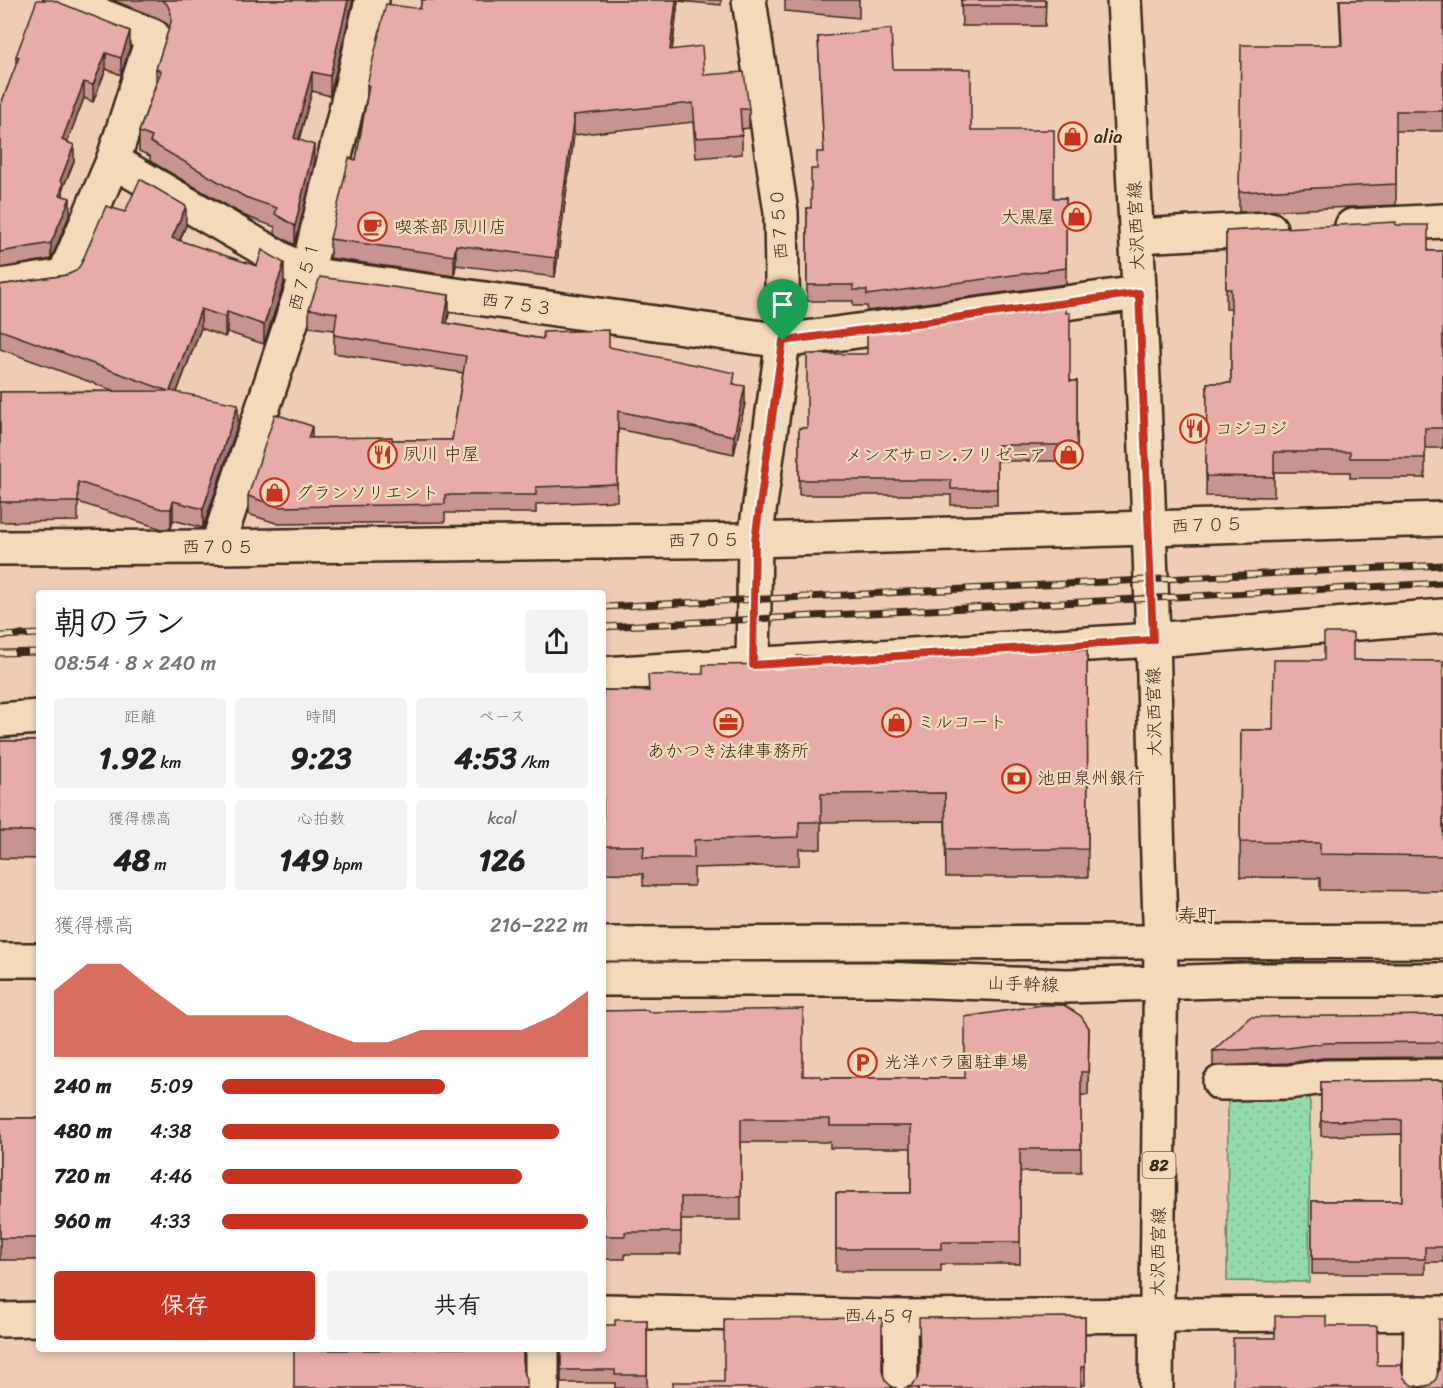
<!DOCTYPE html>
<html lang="ja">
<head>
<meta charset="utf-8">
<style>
  body { margin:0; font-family:Sriracha,"Klee One",sans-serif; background:#f2f2f2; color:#202124; height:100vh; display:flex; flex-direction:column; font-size:22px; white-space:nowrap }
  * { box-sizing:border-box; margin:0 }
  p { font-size:20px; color:#757577 }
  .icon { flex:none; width:33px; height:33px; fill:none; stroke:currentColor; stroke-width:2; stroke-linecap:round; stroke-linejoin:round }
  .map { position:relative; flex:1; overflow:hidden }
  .drawer { position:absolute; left:36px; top:590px; width:570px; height:762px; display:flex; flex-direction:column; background:#fff; border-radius:6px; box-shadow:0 3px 9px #0003 }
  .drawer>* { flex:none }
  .pin { position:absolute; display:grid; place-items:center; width:51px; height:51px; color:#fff; margin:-62px -26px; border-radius:50% 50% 50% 0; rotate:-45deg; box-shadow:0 0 6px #0007 }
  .pin .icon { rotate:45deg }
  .round { display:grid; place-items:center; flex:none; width:63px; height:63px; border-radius:6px; background:#f2f2f2 }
  .head { display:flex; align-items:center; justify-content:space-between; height:102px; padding:0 18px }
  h1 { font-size:33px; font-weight:800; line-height:45px }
  .stats { display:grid; grid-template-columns:repeat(3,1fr); gap:9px; height:102px; padding:6px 18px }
  .stats div { display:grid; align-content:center; border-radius:6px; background:#f2f2f2; text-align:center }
  .stats b { font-size:30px; font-weight:800 }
  .stats small { font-size:16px; font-weight:400 }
  .stats p { font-size:16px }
  .chart { height:168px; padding:12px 18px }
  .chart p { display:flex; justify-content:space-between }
  .chart svg { width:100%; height:108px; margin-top:6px; fill:#c8321e; opacity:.7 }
  .cta { display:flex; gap:12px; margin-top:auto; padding:12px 18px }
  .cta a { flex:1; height:69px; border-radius:6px; background:#c8321e; color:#fff; font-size:24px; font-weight:800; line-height:69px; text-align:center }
  .cta a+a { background:#f2f2f2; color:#202124 }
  ul { padding:0 18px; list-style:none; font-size:20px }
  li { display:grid; grid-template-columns:96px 72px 1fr; align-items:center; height:45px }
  li i { height:15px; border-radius:8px; background:#c8321e }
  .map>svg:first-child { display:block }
</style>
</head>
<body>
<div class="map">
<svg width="1443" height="1388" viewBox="0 0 1443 1388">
  <defs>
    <pattern id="park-dots" width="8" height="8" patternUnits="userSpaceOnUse" patternTransform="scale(1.5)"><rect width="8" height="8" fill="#93dbaa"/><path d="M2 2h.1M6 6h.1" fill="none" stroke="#80bc92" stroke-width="1.8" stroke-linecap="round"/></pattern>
  </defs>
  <rect width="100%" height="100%" fill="#efccb5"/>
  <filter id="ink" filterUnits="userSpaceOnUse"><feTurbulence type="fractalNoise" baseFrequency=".0167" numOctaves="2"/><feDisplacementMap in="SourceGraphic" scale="12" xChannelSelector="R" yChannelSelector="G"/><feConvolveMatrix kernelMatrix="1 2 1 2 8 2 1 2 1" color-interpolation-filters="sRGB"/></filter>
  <g filter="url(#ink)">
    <polygon fill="url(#park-dots)" stroke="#678264" stroke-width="1.5" points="1228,1092 1310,1092 1309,1282 1227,1281"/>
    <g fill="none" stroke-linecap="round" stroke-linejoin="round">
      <defs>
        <g id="minor">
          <polyline points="61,0 153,36 113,161"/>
          <polyline points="749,0 781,212 783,341 755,540 753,665"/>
          <polyline points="1352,226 1443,221"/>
          <polyline points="1137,236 1270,229"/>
          <polyline points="0,286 64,276 113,161 307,274 783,341 1139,293"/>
          <polyline points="217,547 307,274 372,0"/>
          <polyline points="0,548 217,547 755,540 1443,519"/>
          <polyline points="603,674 1153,640 1443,616"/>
          <polyline points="0,720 39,717"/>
          <polyline points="603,944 1443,941"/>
          <polyline points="0,960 39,960"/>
          <polyline points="603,979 882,979 1066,986 1246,980 1443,980"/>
          <polyline points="1220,1083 1289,1082 1324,1077 1443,1076"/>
          <polyline points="603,1311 900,1317 1443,1313"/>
          <polyline points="900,1317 901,1388"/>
          <polyline points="0,1320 39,1319"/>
          <polyline points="542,1348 542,1388"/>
          <polyline points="1420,1388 1421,1313"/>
        </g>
        <path id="major" d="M1124,0C1136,213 1146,426 1153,638C1156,739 1156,840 1161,941L1156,1388"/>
      </defs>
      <use href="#minor" stroke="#3b2a1e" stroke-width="38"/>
      <use href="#major" stroke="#3b2a1e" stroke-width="38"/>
      <use href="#minor" stroke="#f2daba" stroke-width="33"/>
      <use href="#major" stroke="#f2daba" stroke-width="33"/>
      <defs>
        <g id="rail">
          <polyline points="603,607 1443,565"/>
          <polyline points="603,627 1443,583"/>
          <polyline points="0,636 39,634"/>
          <polyline points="0,653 39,652"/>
        </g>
      </defs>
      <use href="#rail" stroke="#3b2a1e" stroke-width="7"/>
      <use href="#rail" stroke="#f2daba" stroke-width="4.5" stroke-dasharray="14" stroke-linecap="butt"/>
    </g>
    <g fill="#c79490" stroke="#3b2a1e" stroke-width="1.5">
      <polygon points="112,0 353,0 330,96 312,91 299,140 314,165 295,245 275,234 275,227 245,216 150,161 150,156 139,151 139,132 156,84 156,69 169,28 167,24 160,19"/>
      <polygon points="422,0 721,0 721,5 678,1 672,49 749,109 749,128 742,129 742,154 696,158 693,122 574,135 555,277 456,265 454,276 330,258 330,239 356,160 367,99 367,85 420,9"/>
      <polygon points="785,0 859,0 859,18 785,11"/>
      <polygon points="961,0 1046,0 1045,26 962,26"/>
      <polygon points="1339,0 1443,0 1443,131 1396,131 1396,205 1239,212 1239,192 1341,45"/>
      <polygon points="818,37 893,69 971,130 1054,198 1066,198 1066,284 867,311 867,306 853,306 853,301 807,301 807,208 811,208 824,152"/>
      <polygon points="130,47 121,75 106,69 93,102 84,98 67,142 74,161 63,188 63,196 70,214 51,259 0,268 0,107 16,66 16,56"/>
      <polygon points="125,212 186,225 180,241 284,283 264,344 227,332 225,337 201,328 177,392 238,424 203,528 173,520 171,528 162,529 78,502 78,521 0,522 0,392 115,391 0,349 0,285 67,275 76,271"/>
      <polygon points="1396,225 1428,251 1443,251 1443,448 1425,448 1425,478 1350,478 1350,472 1274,472 1274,497 1206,496 1207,383 1231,383 1231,309 1226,309 1226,231"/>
      <polygon points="309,309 449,313 447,323 543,339 609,347 735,384 745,403 734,454 618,429 617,501 536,504 536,513 445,513 445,522 279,524 248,514 248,496 312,438 392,440 452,440 463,373 334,353 334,330 309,327"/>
      <polygon points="1066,313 1070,381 1077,381 1077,461 997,461 997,505 951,505 951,495 799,495 799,428 807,428 867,354"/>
      <polygon points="1087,650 1088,877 946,877 945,821 821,822 821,849 799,849 799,865 694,868 694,886 643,886 643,874 603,873 603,690 648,691 703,674 797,664 945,655"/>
      <polygon points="1353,660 1443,661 1443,891 1320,890 1320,878 1240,877 1241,730 1273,730"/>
      <polygon points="0,741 39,741 39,859 0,858"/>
      <polygon points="603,1011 648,1012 803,1076 821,1078 965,1078 1089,1028 1088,1095 1081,1095 1081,1172 1020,1172 1020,1264 941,1264 941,1271 836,1271 836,1193 911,1193 911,1148 830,1148 830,1142 741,1142 741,1220 681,1220 681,1254 625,1254 625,1259 603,1259"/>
      <polygon points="1443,1015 1443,1057 1324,1058 1288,1063 1213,1066 1213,1051"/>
      <polygon points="1443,1080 1443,1262 1425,1262 1425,1274 1312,1274 1312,1201 1402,1201 1402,1134 1321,1136 1321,1082"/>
      <rect x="0" y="1118" width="39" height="142"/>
      <polygon points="1085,1317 1085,1385 911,1386"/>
      <polygon points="647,1320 647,1388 615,1388 615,1383 561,1383 561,1348 615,1325"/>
    </g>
    <g fill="#a27876" stroke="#3b2a1e" stroke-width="1.5">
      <polygon points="348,0 353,0 330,96 330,76"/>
      <polygon points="676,0 678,0 678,1 670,69 670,50"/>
      <polygon points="130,31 130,47 121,75 121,58"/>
      <polygon points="106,53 106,69 93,102 93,85"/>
      <polygon points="312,72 312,91 294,157 294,138"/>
      <polygon points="84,82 84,98 62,156 62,140"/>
      <polygon points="574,115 574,135 555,277 555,258"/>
      <polygon points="74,145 74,161 63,188 63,198 60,211 60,181"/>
      <polygon points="314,145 314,165 295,245 295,226"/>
      <polygon points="70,198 70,214 51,259 51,243"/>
      <polygon points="186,206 186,225 172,258 172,238"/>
      <polygon points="456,245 456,265 454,276 454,256"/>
      <polygon points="284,263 284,283 264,344 264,325"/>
      <polygon points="449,295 449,313 444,340 444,323"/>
      <polygon points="201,309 201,328 170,410 170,391"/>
      <polygon points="227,312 227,332 225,337 225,317"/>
      <polygon points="745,386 745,403 734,454 734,436"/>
      <polygon points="238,404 238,424 203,528 203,509"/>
      <polygon points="312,426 312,443 308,438"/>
      <polygon points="173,501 173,520 171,528 171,509"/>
    </g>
    <g fill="#e7aca8" stroke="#3b2a1e" stroke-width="1.5">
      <polygon points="37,0 53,0 130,31 121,58 106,53 93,85 84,82 62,140 74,145 60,181 63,182 60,195 70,198 51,243 0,252 0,107 19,57 16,56"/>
      <polygon points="161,0 348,0 330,76 312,72 294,138 314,145 295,226 275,214 277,208 245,197 150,142 152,137 139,132 161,71 156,69 171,22 171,13 167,4"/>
      <polygon points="422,0 676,0 670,50 702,46 704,75 744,72 749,109 740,109 742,135 696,138 693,103 574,115 555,258 456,245 454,256 330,239 349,158 356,160 369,86 367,85 386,4 420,9"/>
      <polygon points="961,0 1045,0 1045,6 962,6"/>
      <polygon points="1340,0 1443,0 1443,111 1396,111 1396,184 1239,192 1241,45 1342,45"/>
      <polygon points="891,29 893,69 971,69 971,130 1054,130 1054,198 1066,198 1066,268 867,295 867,290 853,290 853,285 807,285 807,208 811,208 811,169 817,169 817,152 824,152 818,37"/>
      <polygon points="140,179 186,206 172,238 257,266 262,250 284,263 264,325 227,312 225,317 201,309 170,391 238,404 203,509 173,501 171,509 162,509 78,482 78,502 0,502 0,392 168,391 0,330 0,285 67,275 76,271 81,264 106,206 125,212"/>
      <polygon points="1396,222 1396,225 1428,225 1428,251 1443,251 1443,428 1425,428 1425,458 1350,458 1350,452 1274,452 1274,477 1206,476 1207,383 1231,383 1231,289 1226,289 1226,231"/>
      <polygon points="320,277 449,295 444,323 543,339 543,332 609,330 609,347 735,373 733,384 745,386 734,436 618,411 617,484 536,487 536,495 445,495 445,504 279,507 248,496 275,414 312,426 308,438 392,437 392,440 452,440 466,356 334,335 337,313 309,309"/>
      <polygon points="1066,306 1066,313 1070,313 1070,381 1077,381 1077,445 997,445 997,489 951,489 951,480 799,480 799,428 807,428 807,354 867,354 867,333"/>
      <polygon points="1324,633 1353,633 1353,660 1443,661 1443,856 1320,854 1320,843 1240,842 1241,730 1273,730 1274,660 1324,660"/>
      <polygon points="1087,650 1088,849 946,850 945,793 821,794 821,822 799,822 799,837 694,840 694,858 643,858 644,846 603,846 603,690 649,691 648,675 703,674 703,665 797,664 797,656 945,655 945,651"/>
      <rect x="0" y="741" width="39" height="90"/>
      <polygon points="1042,1005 1064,1005 1081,1016 1089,1028 1088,1072 1081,1072 1081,1149 1020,1149 1020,1242 941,1242 941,1249 836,1249 836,1193 911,1193 911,1126 830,1126 830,1119 741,1119 741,1197 681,1197 681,1232 625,1232 625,1236 603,1236 603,1011 648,1010 648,1012 803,1009 803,1076 821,1076 821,1078 965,1078 965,1017"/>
      <polygon points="1443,1015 1443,1042 1324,1043 1288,1048 1213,1051 1250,1017"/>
      <polygon points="1443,1080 1443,1247 1425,1247 1425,1259 1312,1259 1312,1201 1402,1201 1402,1120 1321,1121 1321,1082"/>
      <rect x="0" y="1118" width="39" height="120"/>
      <polygon points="1275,1316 1326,1316 1326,1326 1377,1326 1377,1365 1401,1365 1404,1378 1411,1385 1420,1387 1430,1385 1436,1379 1439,1370 1439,1319 1443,1319 1443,1388 1233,1388 1233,1338 1275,1338"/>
      <polygon points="1085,1317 1085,1367 1081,1367 1081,1388 904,1388 911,1386 918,1379 920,1370 919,1318"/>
      <polygon points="882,1318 882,1371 885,1380 892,1387 897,1388 673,1388 673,1382 724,1382 724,1319"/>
      <polygon points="615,1320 647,1320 647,1375 615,1375 615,1370 561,1370 561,1348 603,1348 603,1325 615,1325"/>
      <polygon points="390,1348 523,1348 523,1369 527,1380 527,1388 294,1388 294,1350 390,1350"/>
    </g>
  </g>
  <g fill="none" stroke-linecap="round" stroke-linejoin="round" filter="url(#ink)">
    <defs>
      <polygon id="route" points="1139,293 1153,640 753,665 755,540 783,341"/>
    </defs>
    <use href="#route" stroke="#fff" stroke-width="12"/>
    <use href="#route" stroke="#c8321e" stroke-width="8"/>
  </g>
  <defs>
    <symbol id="shop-ring" viewBox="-11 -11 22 22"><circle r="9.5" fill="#f2daba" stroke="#c8321e" stroke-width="1.5"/><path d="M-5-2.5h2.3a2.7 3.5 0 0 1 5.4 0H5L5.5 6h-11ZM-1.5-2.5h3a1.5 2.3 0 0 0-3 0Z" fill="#c8321e"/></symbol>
    <symbol id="cafe-ring" viewBox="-11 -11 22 22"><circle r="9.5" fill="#f2daba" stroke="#c8321e" stroke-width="1.5"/><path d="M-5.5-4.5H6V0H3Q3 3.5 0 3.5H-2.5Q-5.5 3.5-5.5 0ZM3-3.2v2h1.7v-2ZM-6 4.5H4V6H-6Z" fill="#c8321e"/></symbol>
    <symbol id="restaurant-ring" viewBox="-11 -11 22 22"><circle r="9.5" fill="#f2daba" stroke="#c8321e" stroke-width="1.5"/><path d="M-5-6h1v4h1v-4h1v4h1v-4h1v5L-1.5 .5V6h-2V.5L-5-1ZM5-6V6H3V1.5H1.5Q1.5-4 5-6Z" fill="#c8321e"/></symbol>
    <symbol id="office-ring" viewBox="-11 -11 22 22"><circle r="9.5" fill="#f2daba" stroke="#c8321e" stroke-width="1.5"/><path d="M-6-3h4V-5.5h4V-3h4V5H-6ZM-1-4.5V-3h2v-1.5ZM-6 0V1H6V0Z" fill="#c8321e"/></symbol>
    <symbol id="bank-ring" viewBox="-11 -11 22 22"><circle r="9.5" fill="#f2daba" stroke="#c8321e" stroke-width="1.5"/><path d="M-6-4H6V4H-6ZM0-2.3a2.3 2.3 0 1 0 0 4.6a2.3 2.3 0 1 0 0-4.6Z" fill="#c8321e"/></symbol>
    <symbol id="parking-ring" viewBox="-11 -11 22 22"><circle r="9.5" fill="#f2daba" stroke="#c8321e" stroke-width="1.5"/><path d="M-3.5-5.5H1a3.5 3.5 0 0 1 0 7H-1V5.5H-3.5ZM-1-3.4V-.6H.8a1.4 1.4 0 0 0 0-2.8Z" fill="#c8321e"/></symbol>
  </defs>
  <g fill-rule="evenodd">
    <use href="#shop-ring" x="1056" y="120" width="33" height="33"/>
    <use href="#shop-ring" x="1060" y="200" width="33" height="33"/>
    <use href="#cafe-ring" x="356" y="210" width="33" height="33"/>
    <use href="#restaurant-ring" x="1178" y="412" width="33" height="33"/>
    <use href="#restaurant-ring" x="366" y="438" width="33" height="33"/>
    <use href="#shop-ring" x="1052" y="438" width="33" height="33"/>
    <use href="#shop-ring" x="258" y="476" width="33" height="33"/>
    <use href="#office-ring" x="712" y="706" width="33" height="33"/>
    <use href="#shop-ring" x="880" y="706" width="33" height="33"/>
    <use href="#bank-ring" x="1000" y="762" width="33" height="33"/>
    <use href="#parking-ring" x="846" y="1046" width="33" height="33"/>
  </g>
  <g text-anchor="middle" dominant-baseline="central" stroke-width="5" stroke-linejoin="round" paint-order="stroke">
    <rect fill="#f2daba" stroke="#725f4d" stroke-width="1.5" x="1142.5" y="1152" width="33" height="26" rx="4.5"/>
    <g font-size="16" font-weight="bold" fill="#3b2a1e">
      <text x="1159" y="1165">82</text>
    </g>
    <g font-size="18" fill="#3b2a1e" stroke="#f2daba" text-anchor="start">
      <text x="1094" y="137">alia</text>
      <text x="1055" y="217" text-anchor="end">大黒屋</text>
      <text x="394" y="227">喫茶部 夙川店</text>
      <text x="1215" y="429">コジコジ</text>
      <text x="403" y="454">夙川 中屋</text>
      <text x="1047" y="455" text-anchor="end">メンズサロン.フリゼーア</text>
      <text x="295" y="493">グランソリエント</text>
      <text x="917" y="722">ミルコート</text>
      <text x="728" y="751" text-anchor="middle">あかつき法律事務所</text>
      <text x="1037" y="778">池田泉州銀行</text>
      <text x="884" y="1062">光洋バラ園駐車場</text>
    </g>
    <g font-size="18" fill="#3b2a1e" stroke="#f2daba">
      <text transform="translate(779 224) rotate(-94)">西７５０</text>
      <text transform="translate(1136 226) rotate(-92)">大沢西宮線</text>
      <text transform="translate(304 276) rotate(-74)">西７５１</text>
      <text transform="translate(517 304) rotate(8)">西７５３</text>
      <text transform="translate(1207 525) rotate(-2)">西７０５</text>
      <text transform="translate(704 540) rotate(-1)">西７０５</text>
      <text x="218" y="547">西７０５</text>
      <text transform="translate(1154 712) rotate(-91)">大沢西宮線</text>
      <text transform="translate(1023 984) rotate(2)">山手幹線</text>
      <text transform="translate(1158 1252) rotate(-89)">大沢西宮線</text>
      <text transform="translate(880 1316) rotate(1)">西４５９</text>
    </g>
    <g font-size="20" fill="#3b2a1e" stroke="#f2daba">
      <text x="1197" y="915">寿町</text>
    </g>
  </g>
</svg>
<div class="pin" style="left:783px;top:341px;background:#1e9e55"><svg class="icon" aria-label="arrive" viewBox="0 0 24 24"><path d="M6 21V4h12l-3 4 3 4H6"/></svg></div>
<section class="drawer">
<div class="head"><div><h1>朝のラン</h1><p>08:54 · 8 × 240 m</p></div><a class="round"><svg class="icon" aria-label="share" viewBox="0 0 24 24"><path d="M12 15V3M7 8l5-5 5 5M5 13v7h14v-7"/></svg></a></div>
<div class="stats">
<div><p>距離</p><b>1.92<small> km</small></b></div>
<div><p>時間</p><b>9:23</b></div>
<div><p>ペース</p><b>4:53<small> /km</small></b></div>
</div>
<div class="stats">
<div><p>獲得標高</p><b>48<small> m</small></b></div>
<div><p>心拍数</p><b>149<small> bpm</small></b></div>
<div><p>kcal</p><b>126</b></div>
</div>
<div class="chart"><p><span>獲得標高</span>216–222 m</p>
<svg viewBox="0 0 160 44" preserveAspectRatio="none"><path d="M0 44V17L10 6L20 6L30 17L40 27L50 27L60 27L70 27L80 33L90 38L100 38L110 33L120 33L130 33L140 33L150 27L160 17V44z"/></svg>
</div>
<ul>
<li><b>240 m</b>5:09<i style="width:61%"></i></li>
<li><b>480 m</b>4:38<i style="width:92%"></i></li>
<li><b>720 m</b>4:46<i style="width:82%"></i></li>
<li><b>960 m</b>4:33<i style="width:100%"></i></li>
</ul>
<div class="cta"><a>保存</a><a>共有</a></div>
</section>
</div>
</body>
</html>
